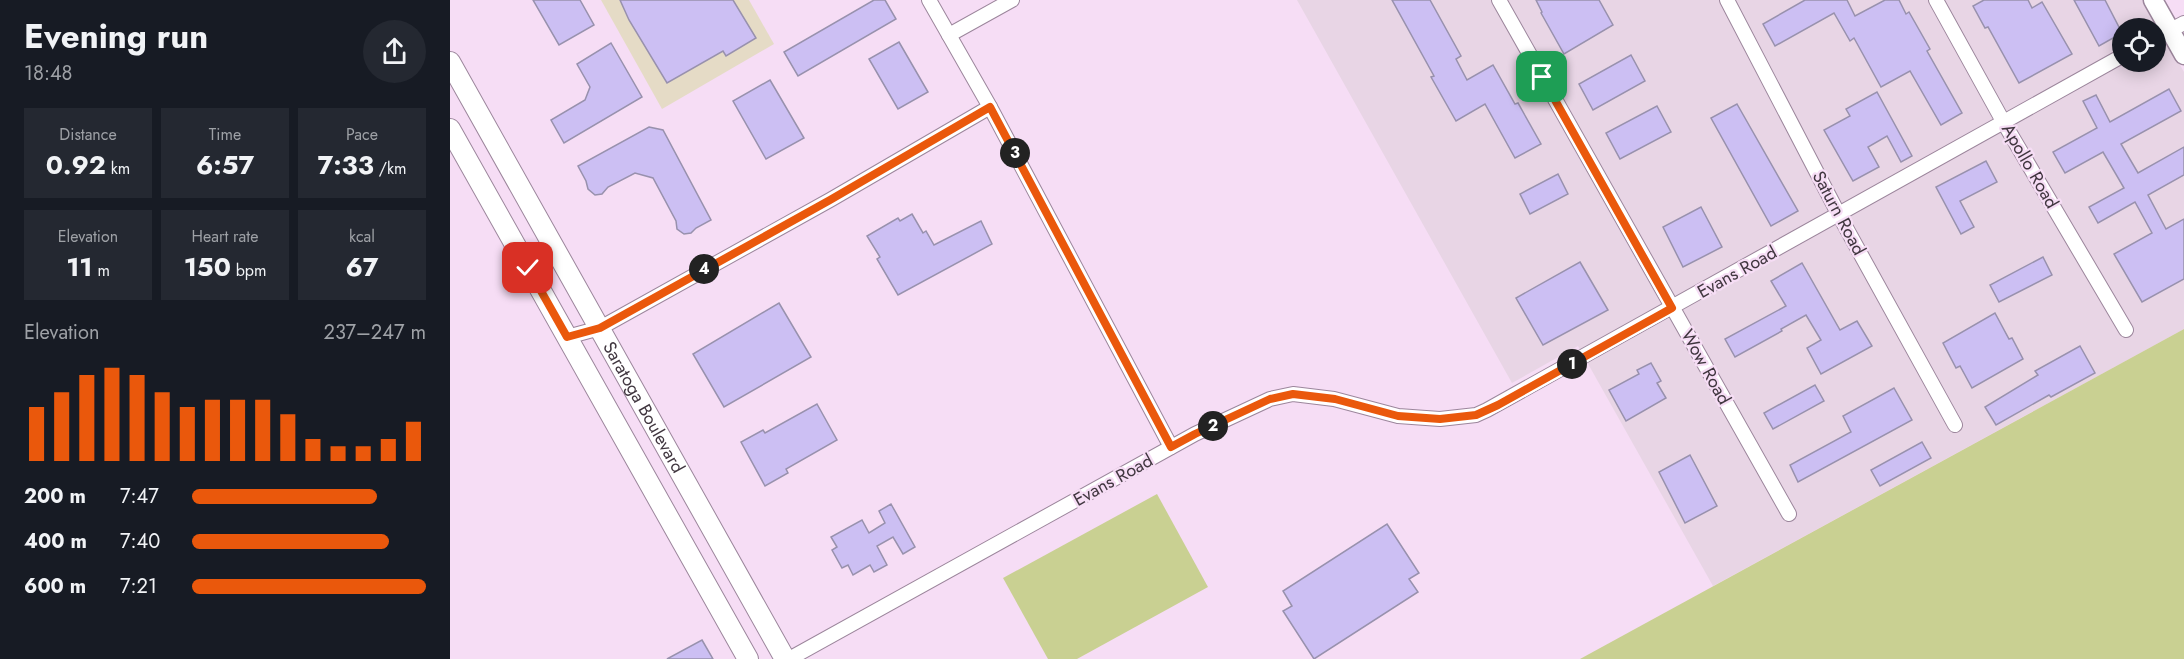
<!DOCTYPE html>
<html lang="en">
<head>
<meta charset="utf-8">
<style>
  body { margin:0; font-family:Jost,sans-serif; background:#242831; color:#f1f3f6; height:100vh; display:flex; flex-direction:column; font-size:22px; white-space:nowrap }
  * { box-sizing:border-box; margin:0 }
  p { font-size:20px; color:#9ea1a6 }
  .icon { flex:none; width:33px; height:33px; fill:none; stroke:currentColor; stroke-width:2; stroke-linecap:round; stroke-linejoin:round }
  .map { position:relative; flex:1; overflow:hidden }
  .sheet { display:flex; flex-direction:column; background:#171b24; width:450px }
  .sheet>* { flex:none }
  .tools { position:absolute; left:1662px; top:18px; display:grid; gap:12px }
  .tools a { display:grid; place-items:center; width:54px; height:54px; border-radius:50%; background:#171b24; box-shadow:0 3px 15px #0003; font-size:30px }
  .pin { position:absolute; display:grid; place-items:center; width:51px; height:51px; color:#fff; margin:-26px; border-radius:12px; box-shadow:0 3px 9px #0006 }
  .km { position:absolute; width:30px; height:30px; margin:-15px; border-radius:50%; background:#222; color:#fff; font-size:16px; line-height:30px; text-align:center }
  .round { display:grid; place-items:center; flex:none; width:63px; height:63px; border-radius:32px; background:#242831 }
  .overview { display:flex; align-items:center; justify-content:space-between; height:102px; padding:0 24px }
  h1 { font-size:33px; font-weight:700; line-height:45px }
  .figures { display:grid; grid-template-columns:repeat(3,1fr); gap:9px; height:102px; padding:6px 24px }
  .figures div { display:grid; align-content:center; border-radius:0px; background:#242831; text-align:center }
  .figures b { font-size:26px; font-weight:700 }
  .figures small { font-size:16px; font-weight:400 }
  .figures p { font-size:16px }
  .chart { height:168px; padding:12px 24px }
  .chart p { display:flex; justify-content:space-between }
  .chart svg { width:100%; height:108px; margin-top:6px; stroke:#ea580c; stroke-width:6 }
  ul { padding:0 24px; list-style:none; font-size:20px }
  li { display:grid; grid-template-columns:96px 72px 1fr; align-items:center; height:45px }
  li i { height:15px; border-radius:8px; background:#ea580c }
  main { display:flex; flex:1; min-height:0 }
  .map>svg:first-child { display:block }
</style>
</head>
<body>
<main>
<section class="sheet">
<div class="overview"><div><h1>Evening run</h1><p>18:48</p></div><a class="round"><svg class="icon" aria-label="share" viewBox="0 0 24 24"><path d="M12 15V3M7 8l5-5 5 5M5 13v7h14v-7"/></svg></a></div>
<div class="figures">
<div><p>Distance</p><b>0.92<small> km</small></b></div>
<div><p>Time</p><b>6:57</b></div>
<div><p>Pace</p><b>7:33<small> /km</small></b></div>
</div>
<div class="figures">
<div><p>Elevation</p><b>11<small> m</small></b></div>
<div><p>Heart rate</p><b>150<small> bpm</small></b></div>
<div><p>kcal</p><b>67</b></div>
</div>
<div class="chart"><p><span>Elevation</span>237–247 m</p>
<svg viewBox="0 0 160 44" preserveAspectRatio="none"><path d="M5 44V22M15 44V16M25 44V9M35 44V6M45 44V9M55 44V16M65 44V22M75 44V19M85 44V19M95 44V19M105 44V25M115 44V35M125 44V38M135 44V38M145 44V35M155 44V28"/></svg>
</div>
<ul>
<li><b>200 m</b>7:47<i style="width:79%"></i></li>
<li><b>400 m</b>7:40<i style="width:84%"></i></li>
<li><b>600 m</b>7:21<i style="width:100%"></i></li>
</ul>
</section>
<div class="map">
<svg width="1734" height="659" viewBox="0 0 1734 659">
  <rect width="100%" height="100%" fill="#f6ddf5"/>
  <polygon fill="#e5dbc6" points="151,0 299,0 324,44 212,109"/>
  <path fill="#e8d5e5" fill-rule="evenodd" d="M847,0H1694L1734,72V329L1263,586L1128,346L1062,383ZM1672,28H1706V62H1672Z"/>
  <g fill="#c9d092">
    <polygon points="1734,329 1734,659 1130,659"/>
    <polygon points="707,494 758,587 627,659 598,659 553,578"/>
  </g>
  <g fill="#ccbff3" stroke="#9891ad" stroke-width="1.5">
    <polygon points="83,0 130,0 144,25 109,45"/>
    <polygon points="170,0 283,0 306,38 276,56 273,51 217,83 179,20"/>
    <polygon points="424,0 435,0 446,19 348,76 334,52"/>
    <polygon points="942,0 980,0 1011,56 1006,59 1017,80 1043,65 1065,104 1068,103 1091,144 1065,158 1035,104 1006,121 981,77 984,76"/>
    <polygon points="1086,0 1149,0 1163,25 1114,54 1091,13 1092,12"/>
    <polygon points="1355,0 1397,0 1405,16 1435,0 1449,0 1456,14 1459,12 1480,49 1477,51 1512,113 1491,125 1460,71 1431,87 1404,38 1400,41 1384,13 1325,46 1313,24"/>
    <polygon points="1534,0 1578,0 1582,8 1592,2 1622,54 1569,83 1538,27 1535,28 1523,6"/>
    <polygon points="1624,0 1655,0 1672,33 1649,46"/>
    <polygon points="449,42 478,92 448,109 419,59"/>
    <polygon points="161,43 192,97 114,143 101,120 135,100 140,87 127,64"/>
    <polygon points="1181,55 1195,81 1143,110 1129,84"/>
    <polygon points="320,80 354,138 316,159 283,101"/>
    <polygon points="1719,89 1731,111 1671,144 1688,173 1734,147 1734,175 1698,195 1716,229 1734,219 1734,279 1692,302 1664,254 1702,233 1685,202 1648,223 1639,207 1674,188 1653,152 1615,173 1603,152 1647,128 1633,101 1646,95 1660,122"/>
    <polygon points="1427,92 1462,156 1451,162 1437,136 1418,147 1429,167 1403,181 1374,130 1400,116 1396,109"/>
    <polygon points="1287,104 1348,211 1321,226 1261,118"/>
    <polygon points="1207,106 1221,132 1170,159 1156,133"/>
    <polygon points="199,127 213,130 261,220 246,228 241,233 234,234 227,229 226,221 203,178 185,173 158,187 152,194 145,195 138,189 136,181 128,166"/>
    <polygon points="1536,161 1547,182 1510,201 1524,227 1511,234 1486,187"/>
    <polygon points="1108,174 1118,194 1080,214 1070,194"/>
    <polygon points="1251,207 1272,247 1233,267 1213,227"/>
    <polygon points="462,214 473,233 476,231 484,245 531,221 542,244 448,295 427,259 430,257 417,236 448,218 450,221"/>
    <polygon points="1593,257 1602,275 1549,302 1540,285"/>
    <polygon points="1130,262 1158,310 1093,345 1066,298"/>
    <polygon points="1352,263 1390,330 1407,321 1422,346 1371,374 1357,348 1371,340 1356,315 1331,329 1332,331 1285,357 1275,339 1336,306 1321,281"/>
    <polygon points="329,303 361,357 274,407 243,354"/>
    <polygon points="1545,313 1559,339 1562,338 1573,359 1522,388 1510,366 1506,368 1493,343"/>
    <polygon points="1630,346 1645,373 1601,397 1599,395 1546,425 1535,407 1588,375 1585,371"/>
    <polygon points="1201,363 1211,381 1207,383 1216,398 1176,421 1159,390 1189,374 1187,370"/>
    <polygon points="1365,385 1374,401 1323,429 1314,413"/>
    <polygon points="1444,388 1462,420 1348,482 1340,465 1401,432 1393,416"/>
    <polygon points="367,404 387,440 336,469 338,473 315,486 291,442 313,430 315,433"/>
    <polygon points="1472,442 1481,458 1430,486 1421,470"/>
    <polygon points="1240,455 1267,506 1235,523 1209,472"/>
    <polygon points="441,504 465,547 453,554 443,537 427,546 437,565 424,572 420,565 403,575 398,565 392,568 382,550 387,547 381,537 412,520 419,533 435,523 429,511"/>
    <polygon points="937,524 969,573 959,579 968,592 864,659 833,611 842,606 833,591"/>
    <polygon points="252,640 263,659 217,659"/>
  </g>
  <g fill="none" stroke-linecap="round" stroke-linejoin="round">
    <defs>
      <g id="minor">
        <polyline points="479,0 540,107 721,447"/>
        <polyline points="1049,0 1339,514"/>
        <polyline points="1277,0 1389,215 1505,425"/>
        <polyline points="1486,0 1554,123 1676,330"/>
        <polyline points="499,35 562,0"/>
        <polyline points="1706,38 1734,23"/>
        <polyline points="117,337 150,328 380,200 540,107"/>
        <polyline points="339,659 745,434 820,399 843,394 884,399 948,416 990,419 1026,415 1037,410 1672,56"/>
      </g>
      <polyline id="tertiary" points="1703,0 1734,55"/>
      <g id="secondary">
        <path id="s1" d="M0,62L335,659"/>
        <polyline points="0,129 298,659"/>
      </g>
    </defs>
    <use href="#minor" stroke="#9c869c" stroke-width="16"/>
    <use href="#tertiary" stroke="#9c869c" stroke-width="21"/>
    <use href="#secondary" stroke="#9c869c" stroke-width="22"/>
    <use href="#minor" stroke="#fff" stroke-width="14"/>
    <use href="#tertiary" stroke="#fff" stroke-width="18"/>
    <use href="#secondary" stroke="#fff" stroke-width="20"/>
  </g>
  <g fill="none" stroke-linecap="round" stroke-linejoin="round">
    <defs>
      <polyline id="route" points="78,268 117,337 150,328 380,200 540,107 721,447 745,434 820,399 843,394 885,399 948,416 990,419 1026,415 1048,405 1222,308 1092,77"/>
    </defs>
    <use href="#route" stroke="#fff" stroke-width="12"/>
    <use href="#route" stroke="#ea580c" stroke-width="8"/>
  </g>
  <g text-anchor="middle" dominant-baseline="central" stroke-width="4.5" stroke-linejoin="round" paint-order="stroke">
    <g font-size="18" fill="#40363f" stroke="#f6ddf5">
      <text transform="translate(1580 166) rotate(60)">Apollo Road</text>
      <text transform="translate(1389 213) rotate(62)">Saturn Road</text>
      <text transform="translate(1287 272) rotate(-29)">Evans Road</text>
      <text transform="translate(1256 367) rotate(61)">Wow Road</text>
      <text stroke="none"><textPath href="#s1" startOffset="396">Saratoga Boulevard</textPath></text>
      <text transform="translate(663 480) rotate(-29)">Evans Road</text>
    </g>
  </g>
</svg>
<div class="tools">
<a><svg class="icon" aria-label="locate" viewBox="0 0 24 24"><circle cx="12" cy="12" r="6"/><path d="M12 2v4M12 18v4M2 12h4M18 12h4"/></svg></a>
</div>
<div class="pin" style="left:1092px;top:77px;background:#1e9e55"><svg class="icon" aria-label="arrive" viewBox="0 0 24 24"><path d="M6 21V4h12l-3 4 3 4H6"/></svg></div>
<div class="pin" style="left:78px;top:268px;background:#d93025"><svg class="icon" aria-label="check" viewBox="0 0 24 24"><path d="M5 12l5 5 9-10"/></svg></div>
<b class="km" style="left:1122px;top:364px">1</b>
<b class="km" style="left:763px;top:426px">2</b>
<b class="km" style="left:565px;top:153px">3</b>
<b class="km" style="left:254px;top:269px">4</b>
</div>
</main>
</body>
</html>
